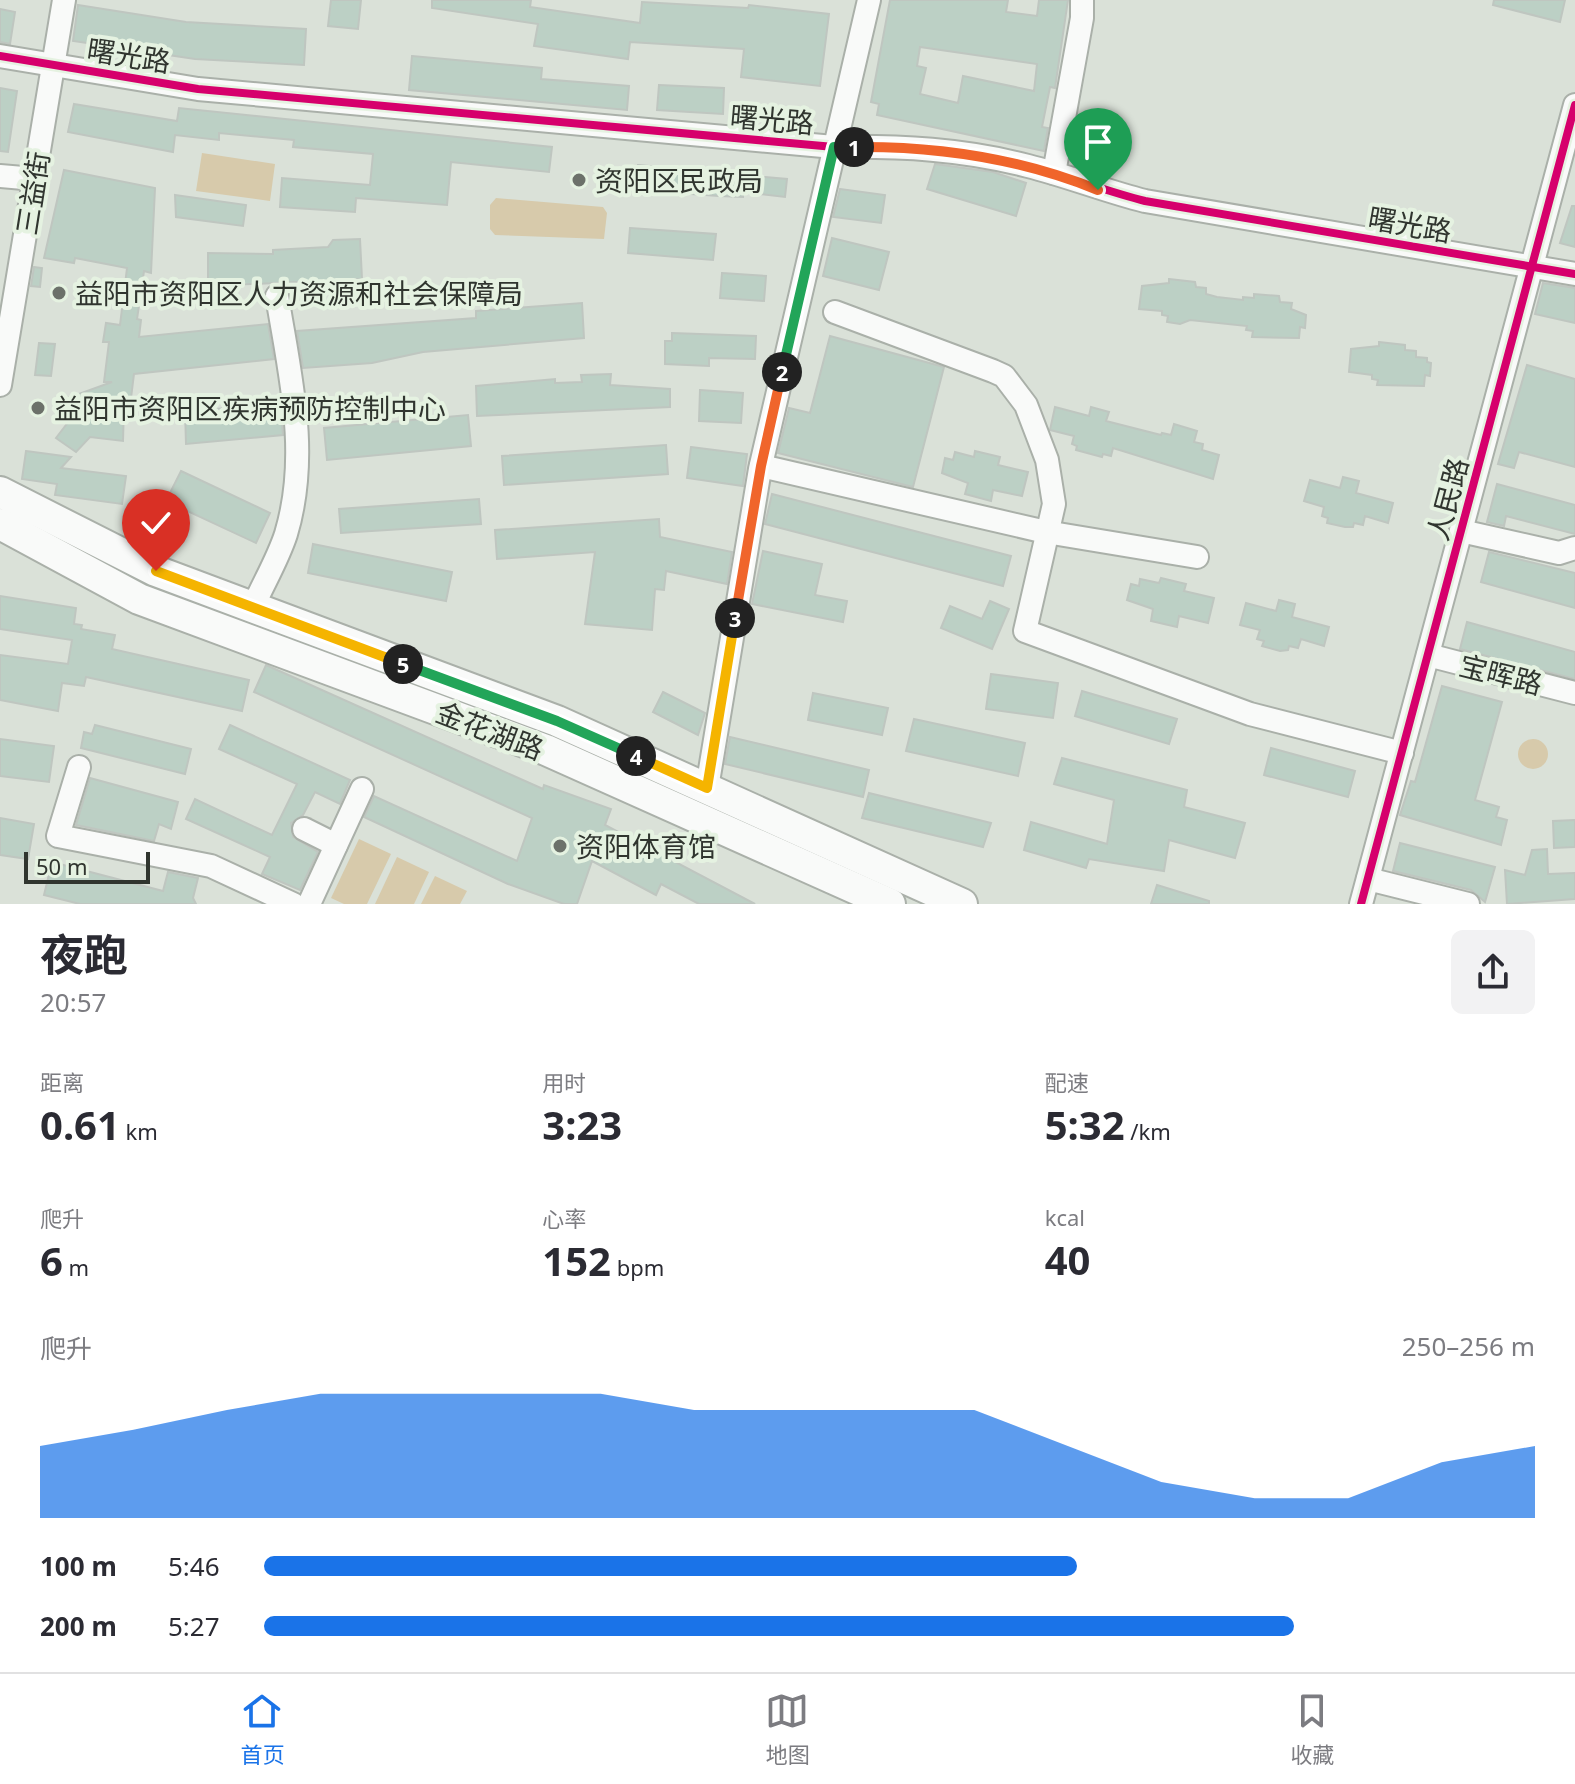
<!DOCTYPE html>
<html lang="zh">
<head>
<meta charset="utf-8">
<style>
  body { margin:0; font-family:"Noto Sans","Noto Sans SC",sans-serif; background:#f2f2f3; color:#2b2b33; height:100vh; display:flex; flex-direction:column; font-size:30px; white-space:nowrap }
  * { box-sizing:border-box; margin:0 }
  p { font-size:26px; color:#7c7c81 }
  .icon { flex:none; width:44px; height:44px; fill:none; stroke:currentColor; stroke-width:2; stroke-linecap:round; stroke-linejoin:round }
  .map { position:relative; height:904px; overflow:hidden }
  .side { display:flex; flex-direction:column; background:#fff; flex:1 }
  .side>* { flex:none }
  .scale { position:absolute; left:24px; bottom:20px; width:126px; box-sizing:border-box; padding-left:8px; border:4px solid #30352f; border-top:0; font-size:22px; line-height:28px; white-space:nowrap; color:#30352f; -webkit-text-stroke:6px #e5f2e1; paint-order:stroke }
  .pin { position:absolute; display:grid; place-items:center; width:68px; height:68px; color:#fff; margin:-82px -34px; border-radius:50% 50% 50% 0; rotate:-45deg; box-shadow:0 0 8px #0007 }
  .pin .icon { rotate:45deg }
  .km { position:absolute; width:40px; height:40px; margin:-20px; border-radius:50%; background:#222; color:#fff; font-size:22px; line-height:40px; text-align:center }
  .round { display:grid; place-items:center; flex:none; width:84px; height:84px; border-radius:12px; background:#f2f2f3 }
  .overview { display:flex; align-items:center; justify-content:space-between; height:136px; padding:0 40px }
  h1 { font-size:44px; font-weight:700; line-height:60px }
  .figures { display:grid; grid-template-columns:repeat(3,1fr); gap:12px; height:136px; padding:8px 40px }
  .figures div { display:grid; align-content:center }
  .figures b { font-size:40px; font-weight:700 }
  .figures small { font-size:22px; font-weight:400 }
  .figures p { font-size:22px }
  .chart { height:224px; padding:16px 40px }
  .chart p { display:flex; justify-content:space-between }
  .chart svg { width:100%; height:144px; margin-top:8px; fill:#1a73e8; opacity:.7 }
  ul { padding:0 40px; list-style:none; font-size:26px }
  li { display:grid; grid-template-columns:128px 96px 1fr; align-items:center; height:60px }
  li i { height:20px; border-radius:10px; background:#1a73e8 }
  .menu { display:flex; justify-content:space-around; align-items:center; height:112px; border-top:2px solid #e1e1e2; background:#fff; font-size:22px; color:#7c7c81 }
  .menu a { display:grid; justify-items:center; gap:4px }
  .menu .active { color:#1a73e8 }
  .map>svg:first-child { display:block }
</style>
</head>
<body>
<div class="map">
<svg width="1575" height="904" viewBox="0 0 1575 904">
  <rect width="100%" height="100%" fill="#dae1d8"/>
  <g fill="#d7caab">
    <polygon points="202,153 275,164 270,201 196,191"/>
    <polygon points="496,198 603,207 607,213 604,239 495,235 490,229 490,205"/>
    <circle cx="1533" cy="754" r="15"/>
    <polygon points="359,839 391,854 367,904 344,904 331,898"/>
    <polygon points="397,857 429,872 414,904 375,904"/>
    <polygon points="435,876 467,891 460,904 421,904"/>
  </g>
  <g fill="#bcd0c5" stroke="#bfc6c0" stroke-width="2" fill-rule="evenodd">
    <polygon points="331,0 361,0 358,29 328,26"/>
    <polygon points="432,0 531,0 530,7 640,23 642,2 748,8 749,5 829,14 820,86 741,77 744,49 630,42 628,59 534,46 538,24 432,8"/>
    <path d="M890,0H1008L1006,12L1037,16L1039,0H1068L1055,88L1050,87L1042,127L1048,128L1044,151L877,115L879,104L871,102ZM920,47L1037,64L1034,91L963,76L958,103L920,94L926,68L917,66Z"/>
    <polygon points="1494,0 1565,0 1560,22 1493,5"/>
    <polygon points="78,5 186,22 306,29 304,65 195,59 73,41"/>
    <polygon points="0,9 15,12 10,44 0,42"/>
    <polygon points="412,56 542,68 541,79 629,86 627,110 409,90"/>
    <polygon points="659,85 724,88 723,114 657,110"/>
    <polygon points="0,88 17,91 8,152 0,151"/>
    <polygon points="74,104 177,121 179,108 552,147 549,172 451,162 447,205 356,198 355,212 280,207 282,178 370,185 373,154 293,147 294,140 219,133 219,140 175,135 173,152 68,132"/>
    <polygon points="935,164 993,172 1026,183 1016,216 927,189"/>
    <polygon points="638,165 787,179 785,197 743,192 743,197 719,196 636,190"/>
    <polygon points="64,170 155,188 151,273 144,271 137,319 141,320 139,337 268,324 274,359 134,374 130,406 124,405 123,441 90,437 76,452 56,438 69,421 62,400 112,382 104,382 109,342 103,342 106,323 120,325 127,268 75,258 74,263 44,258"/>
    <polygon points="840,189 885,195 881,223 833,217"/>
    <polygon points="175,195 246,205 243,226 176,217"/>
    <polygon points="1572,206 1575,206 1575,247 1560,243"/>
    <polygon points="630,228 716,234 713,260 628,253"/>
    <polygon points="832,238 889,252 879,290 823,276"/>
    <polygon points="360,239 362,279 208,286 208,253 273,254 273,250 328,247 333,240"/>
    <polygon points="34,267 42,268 40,287 31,286"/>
    <polygon points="722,273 766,276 764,301 720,298"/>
    <polygon points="1169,279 1195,282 1196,287 1206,288 1206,294 1217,297 1243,300 1243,297 1254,298 1254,294 1279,296 1280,302 1292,303 1291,309 1306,315 1305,328 1300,327 1299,338 1252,337 1253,331 1246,330 1247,326 1190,320 1180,324 1167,322 1168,316 1162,315 1162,311 1139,309 1142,286 1169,283"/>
    <polygon points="1543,283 1575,288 1575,323 1535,314"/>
    <polygon points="582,303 584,338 423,352 372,363 303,368 297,331 476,318 476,311"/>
    <polygon points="672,333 756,336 755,359 709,358 709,366 665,364 665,341 672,341"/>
    <polygon points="830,336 944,367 913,487 778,453 789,408 810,413"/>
    <polygon points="1379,342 1405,345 1405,350 1416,351 1416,357 1427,358 1427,362 1431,363 1430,376 1425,375 1424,386 1377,385 1378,380 1372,379 1372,375 1349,372 1351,349 1379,346"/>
    <polygon points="39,343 55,344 51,376 35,375"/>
    <polygon points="1527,365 1575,379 1575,467 1519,452 1514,468 1498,464"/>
    <polygon points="611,374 610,385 670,389 670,407 477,416 476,386 555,379 555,383 582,382 581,375"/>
    <polygon points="700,390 743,393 741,423 699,421"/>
    <polygon points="273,400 280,400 283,435 186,444 185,410 236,408 236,404"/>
    <polygon points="1055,407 1089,416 1091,407 1109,412 1106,421 1161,435 1162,433 1171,435 1174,424 1197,431 1194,442 1203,444 1202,450 1219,455 1213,479 1113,448 1111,456 1103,454 1102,457 1076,450 1077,446 1072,444 1074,436 1050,430"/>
    <polygon points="468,415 471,446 327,460 324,428"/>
    <polygon points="666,445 668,474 504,485 502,456"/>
    <polygon points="691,447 747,454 743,486 687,478"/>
    <polygon points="26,451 71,457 61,468 126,476 122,504 55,495 57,484 22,479"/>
    <polygon points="975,451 1000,457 998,465 1028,472 1022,496 993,490 991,501 965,494 968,483 942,473 945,458 953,460 955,452 974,457"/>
    <polygon points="181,471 270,513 256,543 166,501"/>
    <polygon points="1343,477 1359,481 1356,493 1393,503 1388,523 1365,516 1363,525 1354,523 1353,527 1345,527 1327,523 1328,518 1322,516 1324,507 1304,501 1310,480 1340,488"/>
    <polygon points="1497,484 1575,505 1575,534 1506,516 1504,526 1487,522"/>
    <polygon points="772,494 1011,556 1003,586 765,524"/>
    <polygon points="479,499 481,524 341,533 339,509"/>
    <polygon points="659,519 660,537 732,552 727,584 666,571 664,590 655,589 652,630 585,624 595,552 497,559 495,530"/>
    <polygon points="313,544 452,572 446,601 308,573"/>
    <polygon points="763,551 822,564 815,595 847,601 843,622 752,604"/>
    <polygon points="1489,552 1575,573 1575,608 1481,582"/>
    <polygon points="1161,578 1186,584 1184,591 1214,598 1208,623 1179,616 1177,627 1151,621 1153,609 1127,600 1131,584 1139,586 1140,579 1159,583"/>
    <polygon points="0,596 76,608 74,624 82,625 81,629 115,635 112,649 249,680 242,711 86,677 84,686 62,683 58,711 0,700 0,655 68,664 72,640 0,629"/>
    <polygon points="1279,600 1295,604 1292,617 1329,627 1324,646 1301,639 1298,648 1289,646 1288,650 1280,651 1262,646 1264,641 1257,639 1260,630 1240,625 1246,603 1276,611"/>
    <polygon points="990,601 1009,609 992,649 941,628 950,606 982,619"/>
    <polygon points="1467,622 1575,652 1575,679 1460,649"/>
    <polygon points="266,665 543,789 544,785 611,809 605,825 755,904 699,904 661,884 656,895 592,861 577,904 564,904 508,884 364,817 374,796 517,861 532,818 254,692"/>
    <polygon points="991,674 1058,683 1053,718 986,709"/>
    <polygon points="1442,686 1502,702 1475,800 1499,807 1496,817 1507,820 1501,845 1400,815 1411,781 1415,782"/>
    <polygon points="1082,691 1177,719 1169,744 1075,716"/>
    <polygon points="663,692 705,713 698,735 653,712"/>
    <polygon points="813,693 888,708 882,735 808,720"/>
    <polygon points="914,719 1025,743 1018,776 906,751"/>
    <polygon points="95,725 191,749 185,774 81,748 84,732 92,734"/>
    <polygon points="230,725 350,780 340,804 315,792 303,815 291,823 293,837 318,852 300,890 262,874 270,857 186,819 195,799 272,835 297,784 219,749"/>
    <polygon points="730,737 869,770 863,797 725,764"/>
    <polygon points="0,739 54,746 49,782 0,776"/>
    <polygon points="1271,748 1355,771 1348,797 1264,775"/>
    <polygon points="1062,758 1187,790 1184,807 1245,823 1235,858 1169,840 1164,871 1089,859 1086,868 1024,850 1031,822 1107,844 1114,800 1054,784"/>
    <polygon points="90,778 178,802 171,829 159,824 154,841 76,825"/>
    <polygon points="869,793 991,823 983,847 862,818"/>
    <polygon points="0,818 34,824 28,859 0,855"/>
    <polygon points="1575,820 1575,847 1554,848 1553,821"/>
    <polygon points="1400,843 1495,867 1485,902 1471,890 1393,871"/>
    <polygon points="1547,849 1548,874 1575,873 1575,899 1507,904 1505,870 1525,875 1532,850"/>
    <polygon points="52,862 163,891 168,872 198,878 193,898 196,904 80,904 44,895"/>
    <polygon points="1157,885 1209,901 1209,904 1151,904"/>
  </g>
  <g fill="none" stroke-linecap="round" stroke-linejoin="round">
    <defs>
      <g id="minor">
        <path d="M0,56L198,89L834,147C901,146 963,149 1028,166C1068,176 1105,191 1145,201L1575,274"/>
        <polyline points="1054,173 1082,18 1082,0"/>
        <polyline points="0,176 35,179"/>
        <polyline points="835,312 993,371 1004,376 1026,405 1047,460 1054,504 1025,631 1250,714 1402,753"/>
        <polyline points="0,385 64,0"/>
        <polyline points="761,466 1046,532 1197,557"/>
        <polyline points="1461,531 1559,553 1575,548"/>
        <path d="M253,607C263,584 278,559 286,534C310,454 290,376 277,296"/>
        <polyline points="1428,655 1575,693"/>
        <polyline points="79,767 58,836 211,866 293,904"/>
        <polyline points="707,788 760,469 869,0"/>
        <polyline points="304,829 336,845"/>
        <polyline points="1368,879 1468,904"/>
        <polyline points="309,904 362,789"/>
        <polyline points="1361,904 1575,105"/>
      </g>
      <g id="major">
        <polyline points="0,492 156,571 557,721 962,904"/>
        <polyline points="0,524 139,599 546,750 890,904"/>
      </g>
    </defs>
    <use href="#minor" stroke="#aab0a9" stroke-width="26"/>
    <use href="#major" stroke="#aab0a9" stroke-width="34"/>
    <use href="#minor" stroke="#f9faf9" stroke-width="22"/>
    <use href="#major" stroke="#f9faf9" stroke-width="30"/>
    <defs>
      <g id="cycleway">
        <path d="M0,56L198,89L834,147C901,146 963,149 1028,166C1068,176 1105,191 1145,201L1575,274"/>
        <polyline points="1361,904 1575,105"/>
      </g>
    </defs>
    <use href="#cycleway" stroke="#e5f2e1" stroke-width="13"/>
    <use href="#cycleway" stroke="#d6006c" stroke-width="8"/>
  </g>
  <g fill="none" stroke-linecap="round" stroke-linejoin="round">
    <defs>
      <path id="split-1" d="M854,147C939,146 1019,158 1098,190"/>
      <polyline id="split-2" points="782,372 834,147 854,147"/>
      <polyline id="split-3" points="735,618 761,466 782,372"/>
      <polyline id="split-4" points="636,756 707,788 735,618"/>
      <polyline id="split-5" points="403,664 557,721 636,756"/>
      <polyline id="split-6" points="156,571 403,664"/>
    </defs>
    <use href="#split-1" stroke="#fff" stroke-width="16"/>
    <use href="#split-2" stroke="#fff" stroke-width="16"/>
    <use href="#split-3" stroke="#fff" stroke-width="16"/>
    <use href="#split-4" stroke="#fff" stroke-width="16"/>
    <use href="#split-5" stroke="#fff" stroke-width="16"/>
    <use href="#split-6" stroke="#fff" stroke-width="16"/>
    <use href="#split-1" stroke="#f0652b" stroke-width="10"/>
    <use href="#split-2" stroke="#22a559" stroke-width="10"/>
    <use href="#split-3" stroke="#f0652b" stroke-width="10"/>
    <use href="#split-4" stroke="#f5b400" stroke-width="10"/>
    <use href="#split-5" stroke="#22a559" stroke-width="10"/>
    <use href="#split-6" stroke="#f5b400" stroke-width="10"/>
  </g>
  <g fill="#6c716a" stroke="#e5f2e1" stroke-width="3">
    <circle cx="579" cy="180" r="8"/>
    <circle cx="59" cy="293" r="8"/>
    <circle cx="38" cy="408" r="8"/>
    <circle cx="560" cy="846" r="8"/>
  </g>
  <g text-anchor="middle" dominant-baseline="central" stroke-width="8" stroke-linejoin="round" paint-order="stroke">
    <g font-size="28" fill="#30352f" stroke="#e5f2e1">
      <text transform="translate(129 55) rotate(9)">曙光路</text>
      <text transform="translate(772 119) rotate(5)">曙光路</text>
      <text transform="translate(32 193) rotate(-81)">三益街</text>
      <text transform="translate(1410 224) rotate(10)">曙光路</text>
      <text transform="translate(1447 499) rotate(-75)">人民路</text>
      <text transform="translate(1501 674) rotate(14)">宝晖路</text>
      <text transform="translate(490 730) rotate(21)">金花湖路</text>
    </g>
    <g font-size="28" fill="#30352f" stroke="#e5f2e1" text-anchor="start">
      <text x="595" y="180">资阳区民政局</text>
      <text x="75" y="293">益阳市资阳区人力资源和社会保障局</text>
      <text x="54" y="408">益阳市资阳区疾病预防控制中心</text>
      <text x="576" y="846">资阳体育馆</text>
    </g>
  </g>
</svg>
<div class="scale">50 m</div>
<div class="pin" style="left:1098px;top:190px;background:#1e9e55"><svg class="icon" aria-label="arrive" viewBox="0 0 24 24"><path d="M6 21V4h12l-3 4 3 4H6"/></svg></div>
<div class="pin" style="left:156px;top:571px;background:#d93025"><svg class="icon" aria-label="check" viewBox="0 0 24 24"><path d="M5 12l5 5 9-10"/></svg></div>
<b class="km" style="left:854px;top:147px">1</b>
<b class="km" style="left:782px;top:372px">2</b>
<b class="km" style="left:735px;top:618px">3</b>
<b class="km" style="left:636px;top:756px">4</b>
<b class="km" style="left:403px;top:664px">5</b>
</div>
<section class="side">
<div class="overview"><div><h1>夜跑</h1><p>20:57</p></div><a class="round"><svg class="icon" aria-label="share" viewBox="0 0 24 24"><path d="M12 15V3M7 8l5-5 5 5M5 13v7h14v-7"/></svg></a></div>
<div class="figures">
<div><p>距离</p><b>0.61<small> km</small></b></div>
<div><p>用时</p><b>3:23</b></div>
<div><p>配速</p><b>5:32<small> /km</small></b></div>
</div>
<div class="figures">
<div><p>爬升</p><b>6<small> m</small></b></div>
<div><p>心率</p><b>152<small> bpm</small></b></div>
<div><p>kcal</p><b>40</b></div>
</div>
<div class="chart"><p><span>爬升</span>250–256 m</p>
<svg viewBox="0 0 160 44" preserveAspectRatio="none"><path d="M0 44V22L10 17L20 11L30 6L40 6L50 6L60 6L70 11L80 11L90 11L100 11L110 22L120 33L130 38L140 38L150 27L160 22V44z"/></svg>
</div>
<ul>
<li><b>100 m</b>5:46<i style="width:64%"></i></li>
<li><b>200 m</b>5:27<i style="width:81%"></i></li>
</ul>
</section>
<nav class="menu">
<a class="active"><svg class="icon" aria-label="home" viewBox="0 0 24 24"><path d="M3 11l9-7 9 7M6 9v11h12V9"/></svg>首页</a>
<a><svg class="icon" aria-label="map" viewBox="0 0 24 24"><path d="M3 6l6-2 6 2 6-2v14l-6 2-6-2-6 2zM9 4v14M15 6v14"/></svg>地图</a>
<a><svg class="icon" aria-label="saved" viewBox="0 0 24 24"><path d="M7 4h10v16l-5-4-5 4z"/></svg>收藏</a>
</nav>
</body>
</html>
